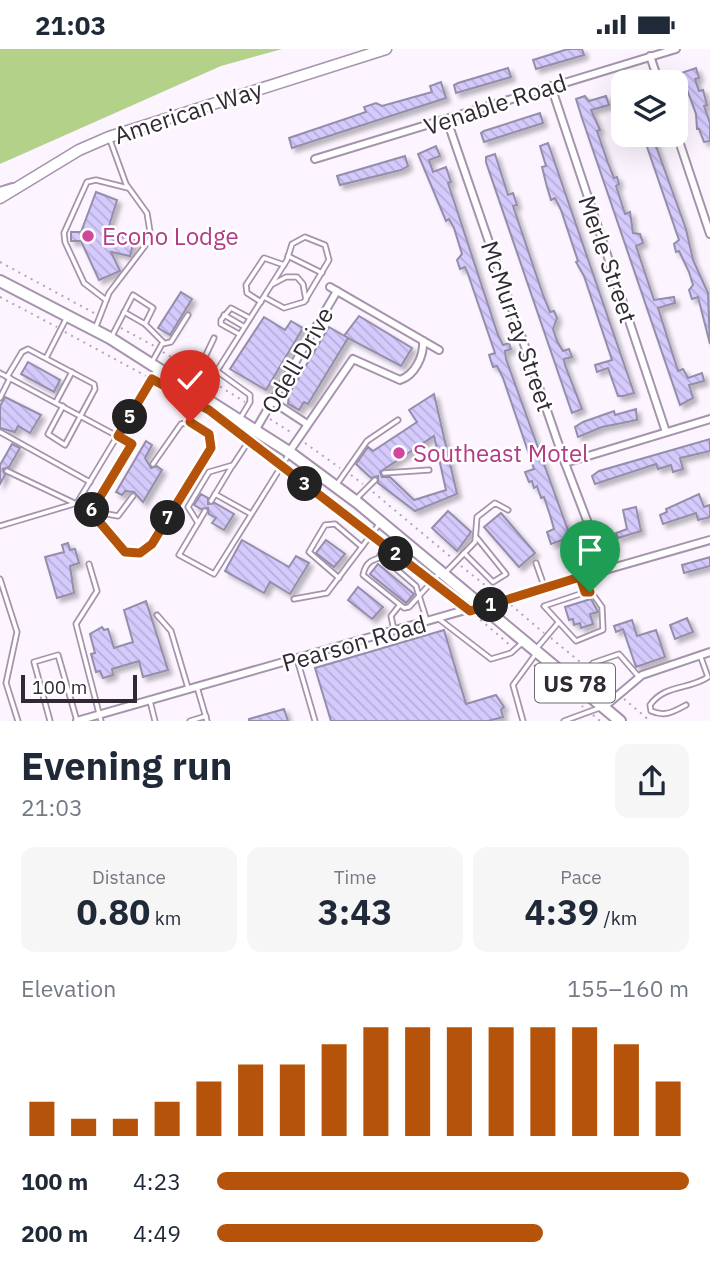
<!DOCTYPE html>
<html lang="en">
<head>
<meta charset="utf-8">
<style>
  body { margin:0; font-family:"IBM Plex Sans",sans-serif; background:#f6f6f7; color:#1f2937; height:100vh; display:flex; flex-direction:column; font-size:26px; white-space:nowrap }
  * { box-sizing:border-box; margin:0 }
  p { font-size:23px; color:#747a83 }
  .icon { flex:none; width:38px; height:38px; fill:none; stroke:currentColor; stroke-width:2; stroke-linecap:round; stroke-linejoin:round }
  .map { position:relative; height:672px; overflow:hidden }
  .panel { display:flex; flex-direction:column; background:#fff; flex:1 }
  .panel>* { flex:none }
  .buttons { position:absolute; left:611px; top:21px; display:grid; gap:14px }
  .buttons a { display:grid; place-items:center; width:77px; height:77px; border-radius:14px; background:#fff; box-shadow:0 7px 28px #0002; font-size:35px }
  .scale { position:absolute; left:21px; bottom:18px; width:116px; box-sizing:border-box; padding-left:7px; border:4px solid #312a34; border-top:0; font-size:19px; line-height:24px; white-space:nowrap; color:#312a34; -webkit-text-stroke:5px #fff; paint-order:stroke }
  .pin { position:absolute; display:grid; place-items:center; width:60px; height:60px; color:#fff; margin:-72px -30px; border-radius:50% 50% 50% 0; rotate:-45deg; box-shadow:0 0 7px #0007 }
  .pin .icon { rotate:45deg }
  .km { position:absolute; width:35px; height:35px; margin:-18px; border-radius:50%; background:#222; color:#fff; font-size:19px; line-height:35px; text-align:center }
  .round { display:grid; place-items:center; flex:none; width:74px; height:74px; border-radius:14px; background:#f6f6f7 }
  .summary { display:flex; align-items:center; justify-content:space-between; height:119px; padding:0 21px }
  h1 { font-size:38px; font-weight:700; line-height:52px }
  .metrics { display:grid; grid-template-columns:repeat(3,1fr); gap:10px; height:119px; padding:7px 21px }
  .metrics div { display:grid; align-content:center; border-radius:14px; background:#f6f6f7; text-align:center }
  .metrics b { font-size:35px; font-weight:700 }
  .metrics small { font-size:19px; font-weight:400 }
  .metrics p { font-size:19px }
  .chart { height:196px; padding:14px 21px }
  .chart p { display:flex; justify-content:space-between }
  .chart svg { width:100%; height:126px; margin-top:7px; stroke:#b45309; stroke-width:6 }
  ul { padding:0 21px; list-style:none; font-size:23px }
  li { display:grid; grid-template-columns:112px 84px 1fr; align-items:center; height:52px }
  li i { height:18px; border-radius:9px; background:#b45309 }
  .status { display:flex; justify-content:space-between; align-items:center; height:49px; padding:0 35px; background:#fff; direction:ltr }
  .status svg { height:19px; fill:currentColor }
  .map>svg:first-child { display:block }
</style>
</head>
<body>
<div class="status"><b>21:03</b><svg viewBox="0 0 49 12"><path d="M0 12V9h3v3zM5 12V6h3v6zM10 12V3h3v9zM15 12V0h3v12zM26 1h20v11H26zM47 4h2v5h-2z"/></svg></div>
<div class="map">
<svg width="710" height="672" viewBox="0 0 710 672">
  <defs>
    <pattern id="building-back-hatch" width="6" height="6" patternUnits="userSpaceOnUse" patternTransform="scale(1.75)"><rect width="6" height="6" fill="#d5cafc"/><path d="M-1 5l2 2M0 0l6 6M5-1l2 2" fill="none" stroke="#b7aed9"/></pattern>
    <filter id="shadow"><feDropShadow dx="4" dy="4" stdDeviation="2" flood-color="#0004"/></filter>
  </defs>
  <rect width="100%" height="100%" fill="#fcf4ff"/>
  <polygon fill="#b4d189" points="0,0 282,0 221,17 0,115"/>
  <g fill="url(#building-back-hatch)" stroke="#948eaa" stroke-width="2" fill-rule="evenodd" filter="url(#shadow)">
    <polygon points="568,0 582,0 584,6 536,20 533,11"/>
    <polygon points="508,19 511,28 456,44 454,36 458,34"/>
    <polygon points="696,19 699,29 695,30 699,42 703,41 707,56 704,57 710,74 710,92 704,93 699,80 697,80 696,65 681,24"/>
    <polygon points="441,33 446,49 292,99 289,89 366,63 364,58 376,54 382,57 432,43 430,37"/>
    <polygon points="585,47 589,52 606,47 609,56 591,61 600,81 597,82 608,114 614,129 617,128 619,135 616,137 625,165 630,163 633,184 640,185 643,194 636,197 654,251 674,248 675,254 658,259 678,322 683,320 688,329 702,324 704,332 689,336 693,349 680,356 582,69 576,50"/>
    <polygon points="540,64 543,74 484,93 481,84 484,82"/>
    <polygon points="643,86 652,86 686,180 693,211 708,244 710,295 698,248 692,250 689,241 693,236 689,223 679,202 676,203 674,195 679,191"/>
    <polygon points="548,94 634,344 623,347 618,347 608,319 597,323 595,316 612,311 584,227 576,213 578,212 561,161 555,149 551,151 547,138 542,118 546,117 540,97"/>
    <polygon points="436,97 440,107 429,111 433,123 446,118 451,133 448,134 498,286 503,296 509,294 511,300 505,302 506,310 569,484 568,489 551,495 547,483 554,480 550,466 544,448 541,449 537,437 534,439 532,432 529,433 525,423 534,420 503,329 497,317 493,318 489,306 495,304 468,225 465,218 460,220 457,211 462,205 454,179 449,170 446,172 418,105"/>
    <polygon points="495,105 508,146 513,144 517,156 513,157 543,246 550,263 554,262 557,269 553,280 557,292 563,302 569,300 572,308 564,310 565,316 582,360 572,364 486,113 486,108"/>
    <polygon points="405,107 408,117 401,121 340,136 337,127"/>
    <polygon points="96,143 117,151 106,187 117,193 119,187 134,191 130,207 111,203 120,222 99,231 81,192 71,192 71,183 81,183"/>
    <polygon points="181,243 192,250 170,286 158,279"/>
    <polygon points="359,267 412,299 401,317 344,287"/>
    <polygon points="264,268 285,281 291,272 303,279 266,341 230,320"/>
    <polygon points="329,278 348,289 308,355 304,353 299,361 288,355 289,345"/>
    <polygon points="28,313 60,331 54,343 21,325"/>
    <path d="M434,345L457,445L415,462L378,434V427L371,429L356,415L368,398L373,402L417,373L409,361ZM434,387L446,441L414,451L390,428H382L380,423Z"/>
    <polygon points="5,348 41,366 30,384 18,377 15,383 0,379 0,357"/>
    <polygon points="636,360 637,371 602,378 578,388 575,378 583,373 614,362 615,366"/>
    <polygon points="710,390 710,402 680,409 683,420 673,423 671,416 658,420 656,415 595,435 592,427 599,422"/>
    <polygon points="146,392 152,396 145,409 151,419 157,417 162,421 143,453 134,443 125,442 122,446 116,443"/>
    <polygon points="12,395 20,399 9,418 3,420 5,426 0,435 0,416"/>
    <polygon points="201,445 208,449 208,455 215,454 234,465 224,481 212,474 216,469 209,465 208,459 201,460 194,456"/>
    <polygon points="699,445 704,458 710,456 710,468 698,471 696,464 663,475 660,466 667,463 666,460"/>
    <polygon points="636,458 641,482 618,489 616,484 627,480 623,461"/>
    <polygon points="448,462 471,483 457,502 432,479"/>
    <polygon points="501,464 535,504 519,518 484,478"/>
    <polygon points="242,491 289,518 296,507 309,514 290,545 270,533 264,544 225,522"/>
    <polygon points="326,491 345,505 334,518 316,504"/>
    <polygon points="68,494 70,501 75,500 79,514 70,517 74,544 57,549 45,508 64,503 62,496"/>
    <polygon points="710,508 710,517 684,524 682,516"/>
    <polygon points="378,515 414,545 406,554 370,525"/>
    <polygon points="358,538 383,558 372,570 348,551"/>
    <polygon points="591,550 598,563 590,565 593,575 581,579 580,574 574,576 573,570 569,571 565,558"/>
    <polygon points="146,552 168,621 143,628 139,612 112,620 113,626 103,629 100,622 96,623 91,605 95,604 90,585 102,578 104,581 108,580 114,599 133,593 124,561"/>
    <polygon points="687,569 693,583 675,590 670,576"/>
    <polygon points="632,571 637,587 656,581 665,608 636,618 623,580 616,583 614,577"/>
    <polygon points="444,581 466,655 496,646 504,658 501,661 503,668 488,672 331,672 315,619"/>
    <polygon points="284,660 288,672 249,672 249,670"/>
  </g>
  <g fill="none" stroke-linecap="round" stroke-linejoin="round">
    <defs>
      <g id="service">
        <polyline points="288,207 322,224"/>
        <polyline points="273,235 286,228 297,228 303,235 306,251"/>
        <polyline points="106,251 84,234 65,193 64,184 87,133 96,131 128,139"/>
        <polyline points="261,253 247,244 246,236 264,209 284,216"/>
        <polyline points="124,263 145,275 163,293"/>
        <polyline points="224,266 243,277"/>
        <polyline points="95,280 109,244 151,189 147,164 126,135 110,91"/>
        <polyline points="239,285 221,275 221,271 231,259 248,268"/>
        <polyline points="112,287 133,246 153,259 145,275"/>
        <polyline points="214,289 203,312 250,346 250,353 241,368"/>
        <polyline points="46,309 66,270"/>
        <polyline points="152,313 162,295 171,293 188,266"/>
        <polyline points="0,324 132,395 91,462 118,467 133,447"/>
        <polyline points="7,328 22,303 28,300 94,335 95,340 65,396 48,385 63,357"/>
        <polyline points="203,344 287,211 292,195 305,188 325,196 329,211 304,253 284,259 264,248"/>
        <polyline points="0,349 10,329"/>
        <polyline points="56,353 72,323"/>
        <polyline points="0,383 90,433"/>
        <polyline points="254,384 233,416 209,423 188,458 198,474 179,506 214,525 289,405"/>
        <polyline points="7,422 91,462 122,500 134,505 152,495 211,399 210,387 190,373 181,375 153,415"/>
        <polyline points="384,424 429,421"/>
        <polyline points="337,435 367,392 398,371"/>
        <polyline points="215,445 251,465"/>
        <polyline points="356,450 375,431"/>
        <polyline points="211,452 232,417"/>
        <polyline points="198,474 205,462"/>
        <polyline points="0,477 77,454 157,321"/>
        <path d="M404,493C400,498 396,504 390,506C376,510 366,510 363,526L404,559L409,558L439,525"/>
        <polyline points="464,504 493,533 506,525 477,489"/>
        <polyline points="380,506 416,537 427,572"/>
        <polyline points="536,514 544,537"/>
        <polyline points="89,515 97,542 76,575 101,672"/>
        <polyline points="445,524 475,493 477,468 495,454 508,461"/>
        <polyline points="580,528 585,543"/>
        <polyline points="339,529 309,503 325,476 335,475 362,498"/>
        <polyline points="0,530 17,583 6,634 18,672"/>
        <polygon points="586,543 592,544 602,558 603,581 576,592 544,557"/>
        <polyline points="294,550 327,544 380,474"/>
        <polyline points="157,566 171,582 188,639"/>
        <polyline points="439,570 491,610 511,604 522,594"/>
        <polyline points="394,581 391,567 399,557"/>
        <polyline points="536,600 558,574"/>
        <polyline points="297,610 315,672"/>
        <polyline points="576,633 593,614 619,605 639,628"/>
        <polyline points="197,638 207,672"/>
        <polyline points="150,652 155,672"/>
        <path d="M686,656C673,663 665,668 651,662L650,656C665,635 689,641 708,628L700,606"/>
        <polyline points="50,672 34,613 58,606 77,672"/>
        <polyline points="190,672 206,667"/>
        <polyline points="523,672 513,636 535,606"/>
        <polyline points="564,672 602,658"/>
      </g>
      <g id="minor">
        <polyline points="650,7 659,33"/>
        <polyline points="551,37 666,383"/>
        <polyline points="447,71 565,414 606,521"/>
        <polyline points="676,83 710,185"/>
        <polyline points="315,110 676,0"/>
        <polyline points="330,238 439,301"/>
        <polyline points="272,352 307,375"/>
        <polyline points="256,380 337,242"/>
        <path d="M289,403L353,310L400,331C415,326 424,307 423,292"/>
        <polyline points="565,414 710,370"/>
        <polyline points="604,658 642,626 710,603"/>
        <polyline points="77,672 710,491"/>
      </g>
      <polyline id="secondary" points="0,149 79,101 109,88 386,0"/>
      <g id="trunk">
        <polyline points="0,144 13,140"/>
        <polyline points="0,232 110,289 289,403 358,454 620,672"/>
      </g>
    </defs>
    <use href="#service" stroke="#a693ac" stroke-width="7"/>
    <use href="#minor" stroke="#a693ac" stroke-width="10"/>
    <use href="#secondary" stroke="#a693ac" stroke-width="13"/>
    <use href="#trunk" stroke="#a693ac" stroke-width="14"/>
    <g stroke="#afa8b2" stroke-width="2" stroke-dasharray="2 5" stroke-linecap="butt">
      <polyline points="0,213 94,264"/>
      <polyline points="0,248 57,278"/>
      <polyline points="121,279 156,298"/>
      <polyline points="65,283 146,327"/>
      <polyline points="163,303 206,329"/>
      <polyline points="157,333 186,349"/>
      <polyline points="214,334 245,353"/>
      <polyline points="270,370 292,384"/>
      <polyline points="226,374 243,388"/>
      <polyline points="305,394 340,419"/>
      <polyline points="253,395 277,413"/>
      <polyline points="287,421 366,481"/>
      <polyline points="351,426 363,435"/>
      <polyline points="373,443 452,509"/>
      <polyline points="376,489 391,501"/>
      <polyline points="398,506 427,528"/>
      <polyline points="461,517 495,544"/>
      <polyline points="437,536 460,554"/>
      <polyline points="511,556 544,584"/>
      <polyline points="475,566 511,597"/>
      <polyline points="551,589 585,617"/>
      <polyline points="534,616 583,658"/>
      <polyline points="592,623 614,642"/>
      <polyline points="624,650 650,672"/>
      <polyline points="593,666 600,672"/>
    </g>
    <use href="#service" stroke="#fff" stroke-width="3.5"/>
    <use href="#minor" stroke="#fff" stroke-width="6"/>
    <use href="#secondary" stroke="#fff" stroke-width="10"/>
    <use href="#trunk" stroke="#fff" stroke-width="10"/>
  </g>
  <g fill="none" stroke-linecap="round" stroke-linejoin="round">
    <defs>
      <polyline id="route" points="190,373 209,385 211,399 152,495 140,504 125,503 91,463 132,395 118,387 152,330 209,361 470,562 580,528 585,543 590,543"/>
    </defs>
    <use href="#route" stroke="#fff" stroke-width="14"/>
    <use href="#route" stroke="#b45309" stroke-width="9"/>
  </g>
  <g fill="#d1479c" stroke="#fff" stroke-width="2.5">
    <circle cx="88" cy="187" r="7"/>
    <circle cx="399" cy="404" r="7"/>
  </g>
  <g text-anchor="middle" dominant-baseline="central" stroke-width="5" stroke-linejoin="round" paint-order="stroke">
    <rect fill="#fff" stroke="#6f6a71" stroke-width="2" x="535" y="614.5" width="80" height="39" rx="5"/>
    <g font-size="23" font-weight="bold" fill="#312a34">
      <text x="575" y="634">US 78</text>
    </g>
    <g font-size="24" fill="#312a34" stroke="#fff">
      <text transform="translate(495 55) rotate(-18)">Venable Road</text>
      <text transform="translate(188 63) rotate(-18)">American Way</text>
      <text transform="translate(608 210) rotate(71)">Merle Street</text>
      <text transform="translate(518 277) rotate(71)">McMurray Street</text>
      <text transform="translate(297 311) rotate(-60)">Odell Drive</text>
      <text transform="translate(354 594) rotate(-16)">Pearson Road</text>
    </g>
    <g font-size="24" fill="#b23c85" stroke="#fff" text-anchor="start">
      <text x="102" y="187">Econo Lodge</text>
      <text x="413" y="404">Southeast Motel</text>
    </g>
  </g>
</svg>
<div class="buttons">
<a><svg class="icon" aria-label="layers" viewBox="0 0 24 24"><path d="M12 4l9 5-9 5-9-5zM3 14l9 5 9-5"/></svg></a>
</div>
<div class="scale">100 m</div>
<div class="pin" style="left:590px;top:543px;background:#1e9e55"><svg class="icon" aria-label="arrive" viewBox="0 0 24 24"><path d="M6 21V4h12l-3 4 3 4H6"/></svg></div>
<div class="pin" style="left:190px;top:373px;background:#d93025"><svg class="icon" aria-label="check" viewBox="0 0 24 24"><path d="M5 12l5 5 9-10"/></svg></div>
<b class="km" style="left:491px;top:556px">1</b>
<b class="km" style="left:396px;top:505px">2</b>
<b class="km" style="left:305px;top:435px">3</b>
<b class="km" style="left:130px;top:368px">5</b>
<b class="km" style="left:92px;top:461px">6</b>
<b class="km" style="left:168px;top:469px">7</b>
</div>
<section class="panel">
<div class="summary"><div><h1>Evening run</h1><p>21:03</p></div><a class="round"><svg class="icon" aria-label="share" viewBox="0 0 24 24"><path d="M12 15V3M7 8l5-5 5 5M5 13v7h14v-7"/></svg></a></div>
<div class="metrics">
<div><p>Distance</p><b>0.80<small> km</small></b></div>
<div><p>Time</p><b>3:43</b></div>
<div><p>Pace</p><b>4:39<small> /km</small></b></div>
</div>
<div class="chart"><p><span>Elevation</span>155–160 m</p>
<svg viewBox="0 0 160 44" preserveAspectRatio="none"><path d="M5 44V32M15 44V38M25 44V38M35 44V32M45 44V25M55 44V19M65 44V19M75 44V12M85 44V6M95 44V6M105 44V6M115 44V6M125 44V6M135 44V6M145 44V12M155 44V25"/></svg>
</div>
<ul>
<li><b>100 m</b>4:23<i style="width:100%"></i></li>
<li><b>200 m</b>4:49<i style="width:69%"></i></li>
</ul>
</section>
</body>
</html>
